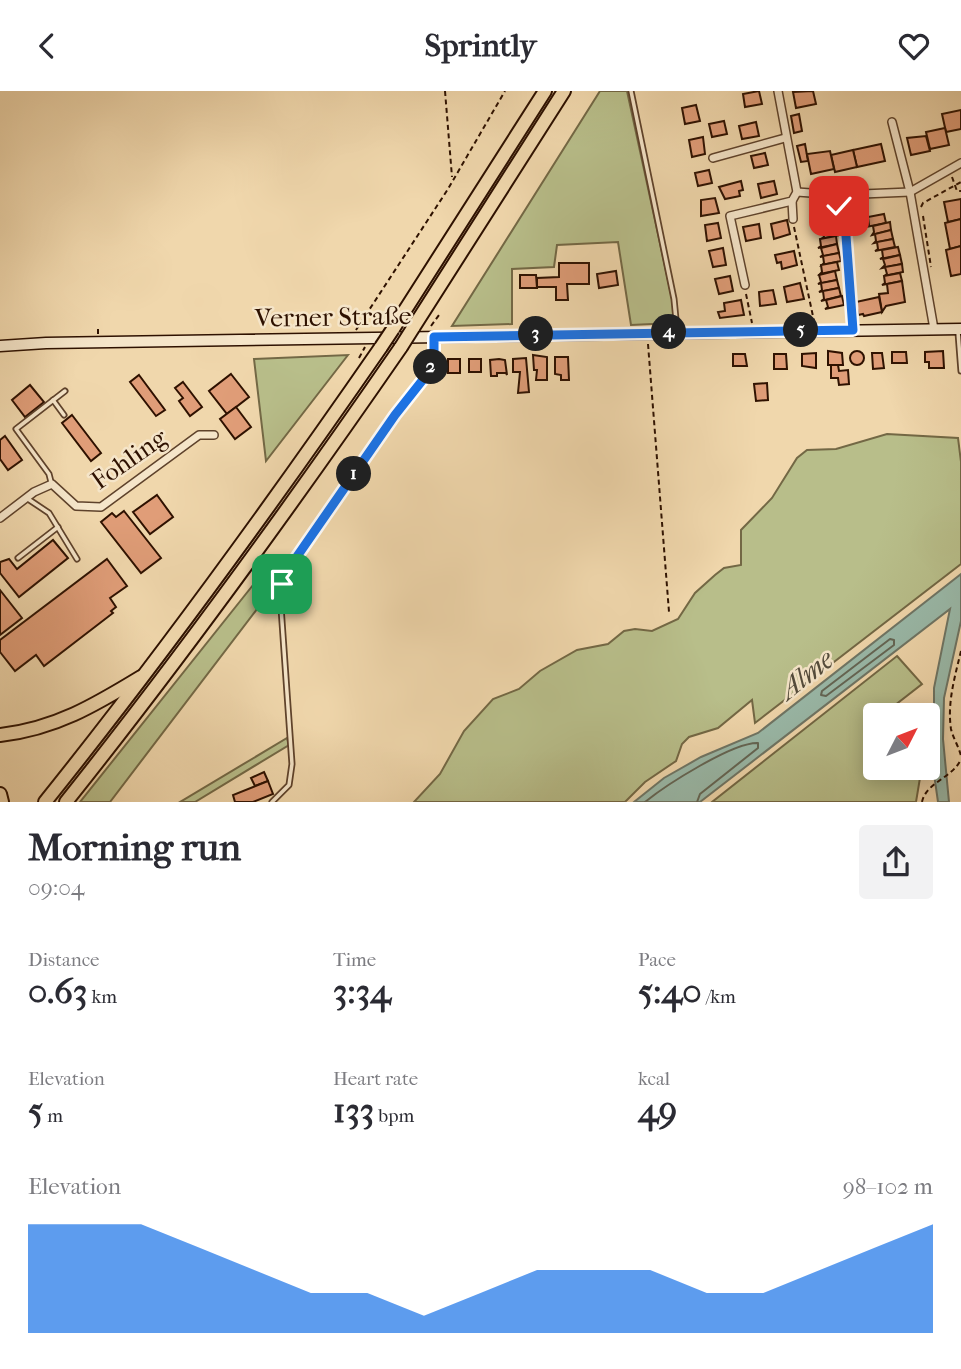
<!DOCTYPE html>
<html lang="en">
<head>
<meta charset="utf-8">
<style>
  body { margin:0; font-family:"IM FELL French Canon",serif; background:#f2f2f3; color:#2b2b33; height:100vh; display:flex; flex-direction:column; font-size:26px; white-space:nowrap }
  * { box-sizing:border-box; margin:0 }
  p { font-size:23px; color:#7c7c81 }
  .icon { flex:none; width:38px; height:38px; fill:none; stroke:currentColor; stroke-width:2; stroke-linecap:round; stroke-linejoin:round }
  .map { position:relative; height:711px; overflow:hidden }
  .sheet { display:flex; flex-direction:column; background:#fff; flex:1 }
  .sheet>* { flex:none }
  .needle { width:46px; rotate:48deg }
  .buttons { position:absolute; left:863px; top:612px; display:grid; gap:14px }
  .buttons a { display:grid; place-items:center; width:77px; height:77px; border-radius:7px; background:#fff; box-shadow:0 4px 18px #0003; font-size:35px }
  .pin { position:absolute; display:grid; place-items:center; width:60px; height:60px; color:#fff; margin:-30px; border-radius:14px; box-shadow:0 4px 10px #0006 }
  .km { position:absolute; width:35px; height:35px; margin:-18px; border-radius:50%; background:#222; color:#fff; font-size:19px; line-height:35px; text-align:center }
  .round { display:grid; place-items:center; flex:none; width:74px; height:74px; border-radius:7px; background:#f2f2f3 }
  .overview { display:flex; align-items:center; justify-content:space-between; height:119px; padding:0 28px }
  h1 { font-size:38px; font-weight:700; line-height:52px }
  .figures { display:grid; grid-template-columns:repeat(3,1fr); gap:10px; height:119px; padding:7px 28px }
  .figures div { display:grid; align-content:center }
  .figures b { font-size:35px; font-weight:700 }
  .figures small { font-size:19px; font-weight:400 }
  .figures p { font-size:19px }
  .chart { height:196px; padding:14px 28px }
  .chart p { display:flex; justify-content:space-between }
  .chart svg { width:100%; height:126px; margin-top:7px; fill:#1a73e8; opacity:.7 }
  header { display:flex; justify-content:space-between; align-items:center; height:91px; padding:0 28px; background:#fff; font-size:32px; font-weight:700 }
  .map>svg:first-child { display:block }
</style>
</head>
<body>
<header><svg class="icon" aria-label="back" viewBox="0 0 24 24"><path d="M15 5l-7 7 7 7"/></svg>Sprintly<svg class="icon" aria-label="heart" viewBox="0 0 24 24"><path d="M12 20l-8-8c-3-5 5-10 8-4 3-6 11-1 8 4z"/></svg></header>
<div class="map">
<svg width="961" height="711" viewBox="0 0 961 711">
  <rect width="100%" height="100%" fill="#f0d7ac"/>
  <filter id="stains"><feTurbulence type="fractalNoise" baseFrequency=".00286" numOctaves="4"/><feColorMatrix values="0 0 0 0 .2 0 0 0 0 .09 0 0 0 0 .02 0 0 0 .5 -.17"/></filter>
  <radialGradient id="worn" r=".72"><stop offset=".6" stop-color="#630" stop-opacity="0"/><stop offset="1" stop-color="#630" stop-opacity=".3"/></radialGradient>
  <g fill="#b8be8a" stroke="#736845" stroke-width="2">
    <polygon points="600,0 627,0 674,217 673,232 631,234 618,151 557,154 554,176 512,178 512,233 452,235"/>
    <polygon points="348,264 266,370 254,268"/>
    <polygon points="887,343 958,347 961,371 961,473 755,632 752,609 718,637 689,646 682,653 676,670 645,691 625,711 414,711 440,683 464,640 493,608 519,598 540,580 577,559 608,553 624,540 635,538 652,540 678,528 695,502 715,484 724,477 741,474 741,439 772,407 797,367 807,359 836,358"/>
    <polygon points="257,489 270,501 110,711 80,711"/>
    <polygon points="897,565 922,593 881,625 875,625 875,630 867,637 875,648 875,677 900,677 910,686 920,687 916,711 712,711"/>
    <polygon points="287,647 289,654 195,711 180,711"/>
  </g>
  <polygon fill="#9abaaa" stroke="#6f7666" stroke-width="2" points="961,483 961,530 944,607 943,648 949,711 938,711 934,683 934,597 950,518 700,711 634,711 664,687 701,666 758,642"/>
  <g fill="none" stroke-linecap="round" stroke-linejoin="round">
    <g stroke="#646655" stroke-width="2">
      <polygon points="890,548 894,549 894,554 826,605 821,604 822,600"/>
      <path d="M645,711C666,694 733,651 758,652V657L700,703L697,711"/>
    </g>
  </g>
  <g fill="#e09d78" stroke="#2e1100" stroke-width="2">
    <polygon points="759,0 762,13 745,16 743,3"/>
    <polygon points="813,0 816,13 796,17 793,1"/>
    <polygon points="696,14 700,30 685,33 682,17"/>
    <polygon points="961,19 961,38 946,41 942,23"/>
    <polygon points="799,23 802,40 794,42 791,25"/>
    <polygon points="724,30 727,43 712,46 709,33"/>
    <polygon points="756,31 759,45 742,48 739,35"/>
    <polygon points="945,37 949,54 930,58 926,41"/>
    <polygon points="926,45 930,60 911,64 907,47"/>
    <polygon points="703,46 705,63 692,66 689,49"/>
    <polygon points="805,53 808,70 801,71 797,55"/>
    <polygon points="881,53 885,70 857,76 853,59"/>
    <polygon points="853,59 857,76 835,81 831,64"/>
    <polygon points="830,60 834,78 811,83 807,63"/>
    <polygon points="765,62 768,74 754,77 751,65"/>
    <polygon points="709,79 712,92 698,95 695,82"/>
    <polygon points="741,90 743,99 739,100 740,105 725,108 719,96"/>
    <polygon points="774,90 777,103 761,107 758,93"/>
    <polygon points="715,107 719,122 701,125 701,109"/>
    <polygon points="961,108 961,128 948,131 944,111"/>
    <polygon points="884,123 886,132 866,136 869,134 868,126"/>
    <polygon points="836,127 838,135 819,139 822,137 820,130"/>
    <polygon points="961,128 961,155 950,158 945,132"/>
    <polygon points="787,129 790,143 774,148 771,133"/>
    <polygon points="890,131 891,139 872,144 874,141 873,135"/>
    <polygon points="718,132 721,147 707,150 705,134"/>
    <polygon points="759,133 761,147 746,150 743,136"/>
    <polygon points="838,135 840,144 821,148 824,146 822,139"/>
    <polygon points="891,139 893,148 874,152 876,150 875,143"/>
    <polygon points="836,145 837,153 818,157 821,155 820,148"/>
    <polygon points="893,148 895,156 875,160 878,158 877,151"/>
    <polygon points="837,153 839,162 820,166 823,164 821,157"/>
    <polygon points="961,155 961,183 951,185 946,159"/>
    <polygon points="898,156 900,164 880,168 883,166 882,159"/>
    <polygon points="723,157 726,174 713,176 709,160"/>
    <polygon points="794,160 797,174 782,178 781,171 777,172 775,164"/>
    <polygon points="839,162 841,170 822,174 824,172 823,165"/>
    <polygon points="900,164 902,173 882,177 885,174 883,168"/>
    <polygon points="837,171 839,179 820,183 822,181 821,174"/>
    <polygon points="559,172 589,172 589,193 567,193 568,209 556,209 556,196 537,196 537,187 559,186"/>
    <polygon points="902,173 903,181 884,185 887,183 885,176"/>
    <polygon points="616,180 618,194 599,197 597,183"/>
    <polygon points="835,180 837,189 818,193 821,191 819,184"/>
    <polygon points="900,182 902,190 882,194 885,192 884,185"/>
    <polygon points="520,184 536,184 537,197 520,197"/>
    <polygon points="730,185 733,200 719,203 715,188"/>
    <polygon points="837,189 839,197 819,201 822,199 821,192"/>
    <polygon points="902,190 905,211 886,215 882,221 879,203 888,202 887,193"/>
    <polygon points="800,192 804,208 787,211 784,196"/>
    <polygon points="839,197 841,205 821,210 824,208 823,200"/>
    <polygon points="773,199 776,213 760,215 759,201"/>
    <polygon points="842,205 844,214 825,218 828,216 826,209"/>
    <polygon points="879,206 882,221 864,225 863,223 858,224 856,211"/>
    <polygon points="741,209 744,224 720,227 718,221 725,220 724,212"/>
    <circle cx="857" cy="267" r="7"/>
    <polygon points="828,260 842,262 843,274 828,274"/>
    <polygon points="943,260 944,277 929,277 929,271 925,271 925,261"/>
    <polygon points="892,261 906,261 907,272 892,272"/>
    <polygon points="816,262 816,277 802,275 802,263"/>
    <polygon points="872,262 882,262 884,277 873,278"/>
    <polygon points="733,263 745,263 747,275 733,275"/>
    <polygon points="774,263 786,263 787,278 774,278"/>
    <polygon points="533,264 547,266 547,289 536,289 537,279 534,279"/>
    <polygon points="555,266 568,266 569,289 561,289 561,284 555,283"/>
    <polygon points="526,267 529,301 518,302 520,281 513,281 513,268"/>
    <rect x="448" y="268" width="12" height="14"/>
    <rect x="469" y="268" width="12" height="13"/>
    <polygon points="499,268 505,269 507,284 506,282 497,282 497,285 491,285 490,269"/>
    <polygon points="831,274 838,274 839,280 848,279 849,293 839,294 838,287 831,287"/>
    <polygon points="231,283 249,306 227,323 209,300"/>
    <polygon points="139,284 165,319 156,325 130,291"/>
    <polygon points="183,291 202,316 190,325 179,310 183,307 175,297"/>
    <polygon points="767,292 768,309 756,310 754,293"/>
    <polygon points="30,294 44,311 25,326 12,309"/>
    <polygon points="236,316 251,336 235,348 220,328"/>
    <polygon points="72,324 101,362 91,370 62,332"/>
    <polygon points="5,345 22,369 8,379 0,368 0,349"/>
    <polygon points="157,404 173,426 150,443 133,421"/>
    <polygon points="124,420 161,467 141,482 101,431 112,422 116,426"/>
    <polygon points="53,449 68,467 19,506 0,482 0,471 9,468 17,478"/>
    <polygon points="107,468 127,495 110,507 116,516 111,520 113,522 44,575 36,564 15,580 0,561 0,549"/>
    <polygon points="0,499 22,527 0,544"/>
    <polygon points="264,681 268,690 255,695 251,687"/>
    <polygon points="268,690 273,703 253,711 235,711 233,704"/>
  </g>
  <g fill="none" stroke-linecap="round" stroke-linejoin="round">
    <defs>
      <g id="lane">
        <polyline points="631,0 674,208 677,239"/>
        <polyline points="958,241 961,280"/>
        <polyline points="53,309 64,324"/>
        <polyline points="51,391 49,383 16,338 65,300"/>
        <polyline points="28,408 49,422 77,468"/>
        <polyline points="18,467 58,436"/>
        <polyline points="272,711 289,694 292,673 280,502 284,486 395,324 429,281 434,267 434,248"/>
      </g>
      <g id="street">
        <polyline points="892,31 910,101 934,238"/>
        <polyline points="713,67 785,47"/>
        <polyline points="797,101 839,104 910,101 961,72"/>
        <polyline points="792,110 793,128"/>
        <polyline points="745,194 730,125 792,110 797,101 778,0"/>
        <polyline points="0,427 34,401 52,393 76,415 101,416 199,344 214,344"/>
      </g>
      <polyline id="secondary" points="0,255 46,252 961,238"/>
      <g id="highway">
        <polyline points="413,237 564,0"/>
        <polyline points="393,238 545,0"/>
        <path d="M0,644C55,638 95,614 141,586"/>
        <polyline points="0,703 2,711"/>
        <path d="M45,711C163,564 273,412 381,256"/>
        <path d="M66,711C184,563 294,411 401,256"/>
      </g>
    </defs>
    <use href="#lane" stroke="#5e422b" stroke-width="7"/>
    <use href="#street" stroke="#5e422b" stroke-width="10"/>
    <use href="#secondary" stroke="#2e1100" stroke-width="13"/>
    <use href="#highway" stroke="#2e1100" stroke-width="16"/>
    <g stroke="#2e1100" stroke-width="2" stroke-dasharray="5 3.5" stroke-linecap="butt">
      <polyline points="445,0 452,86"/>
      <polyline points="952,86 957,100 961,100"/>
      <polyline points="839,112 846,145 852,231"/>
      <polyline points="921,116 923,112 961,91"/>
      <polyline points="923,125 931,176"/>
      <polyline points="794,136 814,230"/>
      <polyline points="746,203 752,232"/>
      <polyline points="431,235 439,224"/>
      <polyline points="356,239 448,98 505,0"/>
      <polyline points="98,243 98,235"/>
      <polyline points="648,253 669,521"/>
      <polyline points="359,267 365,256"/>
      <path d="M961,560C955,585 947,612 951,638C953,647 959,656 961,665"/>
      <path d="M922,711C926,691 953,687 961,668"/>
    </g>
    <use href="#lane" stroke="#f5e5c9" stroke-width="3.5"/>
    <use href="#street" stroke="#f5e5c9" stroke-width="7"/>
    <use href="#secondary" stroke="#f5e5c9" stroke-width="10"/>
    <use href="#highway" stroke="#f0d7ac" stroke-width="12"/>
    <defs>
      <g id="highway-bridge">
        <polyline points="381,256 393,238"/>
        <polyline points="401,256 413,237"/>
      </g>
    </defs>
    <use href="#highway-bridge" stroke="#2e1100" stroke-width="16" stroke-linecap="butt"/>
    <use href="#highway-bridge" stroke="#f0d7ac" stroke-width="12"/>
  </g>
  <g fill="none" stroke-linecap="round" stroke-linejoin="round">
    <defs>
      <polyline id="route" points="282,493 289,477 395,324 429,281 434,267 434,246 853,239 846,145 839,115"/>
    </defs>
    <use href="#route" stroke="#fff" stroke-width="14"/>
    <use href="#route" stroke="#1a73e8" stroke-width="9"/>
  </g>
  <g text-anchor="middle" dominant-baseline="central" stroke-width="5" stroke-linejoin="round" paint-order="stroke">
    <g font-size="26" fill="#2e1100" stroke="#f5e5c9">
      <text transform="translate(333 226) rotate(-1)">Verner Straße</text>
      <text transform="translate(129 368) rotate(-35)">Fohling</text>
    </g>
    <g font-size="28" font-style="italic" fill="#544c3c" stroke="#f5e5c9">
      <text transform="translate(806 583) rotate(-38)">Alme</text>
    </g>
  </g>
  <rect width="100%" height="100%" filter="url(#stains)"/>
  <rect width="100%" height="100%" fill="url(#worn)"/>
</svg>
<div class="buttons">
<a><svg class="needle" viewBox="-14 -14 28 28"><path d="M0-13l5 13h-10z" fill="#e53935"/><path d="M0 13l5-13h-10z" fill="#7c7c81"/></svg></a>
</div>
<div class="pin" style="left:282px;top:493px;background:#1e9e55"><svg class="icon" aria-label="arrive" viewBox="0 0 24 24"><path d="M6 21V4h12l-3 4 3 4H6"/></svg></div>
<div class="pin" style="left:839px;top:115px;background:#d93025"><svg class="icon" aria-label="check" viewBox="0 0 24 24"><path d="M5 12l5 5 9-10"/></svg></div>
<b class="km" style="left:354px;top:383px">1</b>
<b class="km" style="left:431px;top:276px">2</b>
<b class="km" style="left:536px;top:243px">3</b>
<b class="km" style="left:669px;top:241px">4</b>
<b class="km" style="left:801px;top:239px">5</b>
</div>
<section class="sheet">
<div class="overview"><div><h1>Morning run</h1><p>09:04</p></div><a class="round"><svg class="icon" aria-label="share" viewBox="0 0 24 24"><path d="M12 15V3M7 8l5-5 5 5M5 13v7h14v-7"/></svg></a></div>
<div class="figures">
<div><p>Distance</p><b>0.63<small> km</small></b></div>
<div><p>Time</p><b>3:34</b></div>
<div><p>Pace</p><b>5:40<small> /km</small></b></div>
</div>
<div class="figures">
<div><p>Elevation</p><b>5<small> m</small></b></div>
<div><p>Heart rate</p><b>133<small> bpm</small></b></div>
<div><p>kcal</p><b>49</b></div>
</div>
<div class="chart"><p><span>Elevation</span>98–102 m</p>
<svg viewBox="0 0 160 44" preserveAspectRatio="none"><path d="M0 44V6L10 6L20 6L30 14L40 22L50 30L60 30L70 38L80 30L90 22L100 22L110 22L120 30L130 30L140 22L150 14L160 6V44z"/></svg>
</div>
</section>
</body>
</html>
